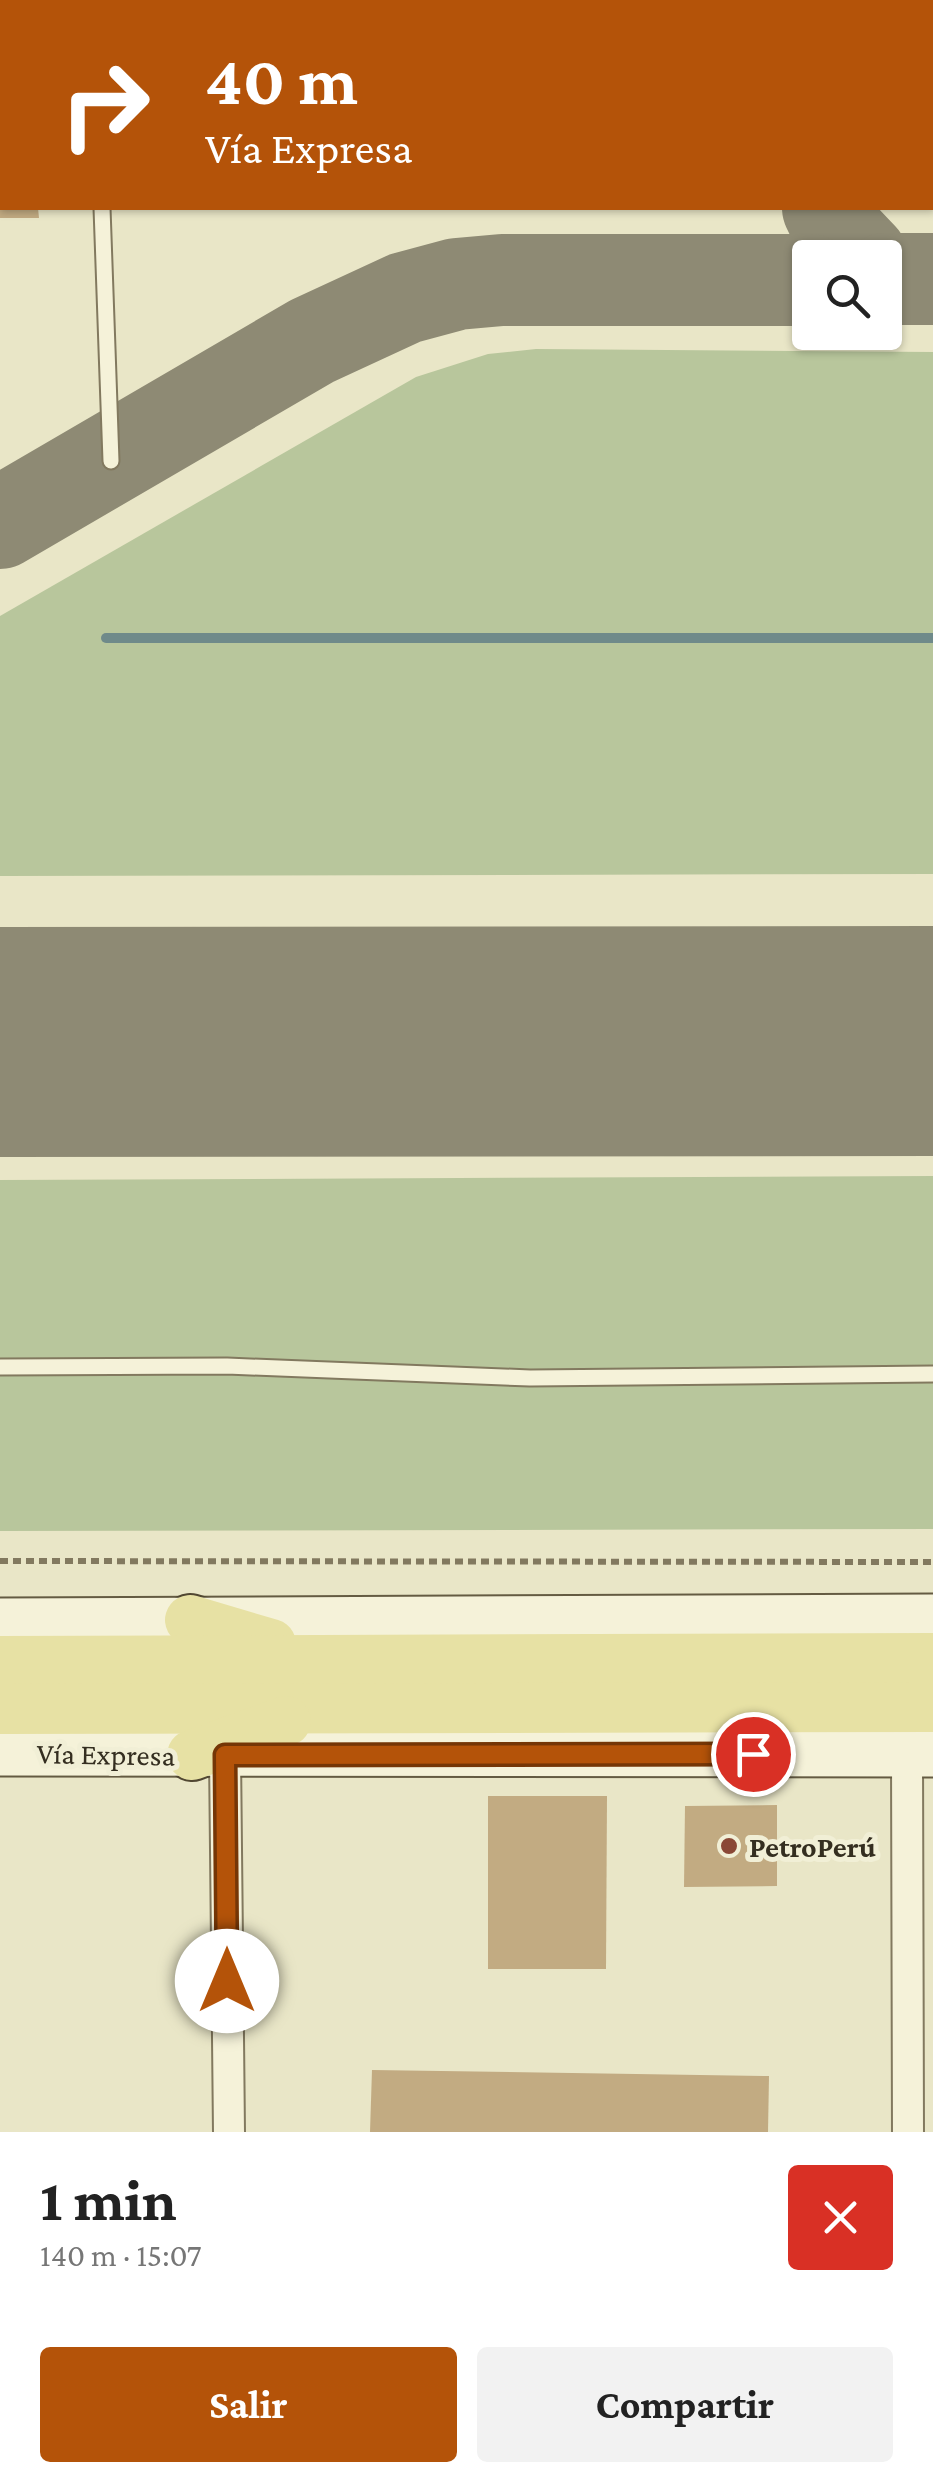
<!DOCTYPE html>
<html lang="es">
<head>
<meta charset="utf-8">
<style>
  body { margin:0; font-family:"Crimson Pro",serif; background:#f2f2f2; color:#222; height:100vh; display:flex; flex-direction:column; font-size:38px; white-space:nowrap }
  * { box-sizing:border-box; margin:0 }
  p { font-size:32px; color:#767676 }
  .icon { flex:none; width:55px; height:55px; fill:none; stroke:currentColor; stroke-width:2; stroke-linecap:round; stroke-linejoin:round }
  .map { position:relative; height:2132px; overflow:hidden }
  .side { display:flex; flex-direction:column; background:#fff; flex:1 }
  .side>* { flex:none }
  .guide { position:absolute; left:0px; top:0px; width:935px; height:210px; box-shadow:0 2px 8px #0004; background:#b45309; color:#fff; overflow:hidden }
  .fabs { position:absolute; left:792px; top:240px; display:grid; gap:20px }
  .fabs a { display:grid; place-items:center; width:110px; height:110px; border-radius:10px; background:#fff; box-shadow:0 2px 8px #0004; font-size:50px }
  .pin { position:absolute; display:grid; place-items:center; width:85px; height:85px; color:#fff; margin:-42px; border:5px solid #fff; border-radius:50%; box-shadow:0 2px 10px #0007 }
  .me { position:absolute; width:110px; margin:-55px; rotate:0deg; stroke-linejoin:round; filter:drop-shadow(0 0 8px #0008) }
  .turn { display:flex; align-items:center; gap:35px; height:210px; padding:0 40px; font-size:45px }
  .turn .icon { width:130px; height:130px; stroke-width:2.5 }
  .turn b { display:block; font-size:70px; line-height:85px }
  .round { display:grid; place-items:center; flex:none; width:105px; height:105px; border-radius:10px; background:#f2f2f2 }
  .head { display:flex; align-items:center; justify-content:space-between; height:170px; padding:0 40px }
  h1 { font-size:60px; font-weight:700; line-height:75px }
  .button { display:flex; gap:20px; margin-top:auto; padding:20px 40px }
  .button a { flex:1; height:115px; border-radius:10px; background:#b45309; color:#fff; font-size:40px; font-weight:700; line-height:115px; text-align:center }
  .button a+a { background:#f2f2f2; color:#222 }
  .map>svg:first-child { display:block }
</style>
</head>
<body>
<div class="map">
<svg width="933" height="2132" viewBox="0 0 933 2132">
  <rect width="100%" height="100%" fill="#e9e6c7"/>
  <g fill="#b8c69c">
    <path d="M536,349L933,352V874L0,876V616L416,377L488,354Z"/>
    <path d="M933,1176V1529L0,1531V1180Z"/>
  </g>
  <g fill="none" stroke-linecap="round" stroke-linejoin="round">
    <path stroke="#6f8a8a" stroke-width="10" d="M106,638H933"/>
    <g stroke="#8e8a74" stroke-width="92">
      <path d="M813,0V2"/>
      <path d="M828,208L842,237L862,258"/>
      <path d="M885,279H933"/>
      <path d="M0,523L312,341L405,298L457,284L502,280H810"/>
    </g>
    <path stroke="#8e8a74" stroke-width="230" d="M0,1042L933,1041"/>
  </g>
  <g fill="#c2ab82">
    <path d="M0,208H38L39,218H0Z"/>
    <path d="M488,1796H607L606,1969H488Z"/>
    <path d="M777,1805V1886L684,1887L685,1806Z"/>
    <path d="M372,2070L769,2076L768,2132H370Z"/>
  </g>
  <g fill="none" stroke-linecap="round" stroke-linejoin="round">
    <g stroke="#82795f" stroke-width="19">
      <g id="lane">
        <path d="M715,0V2"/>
        <path d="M0,82H2"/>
        <path d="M932,117H933"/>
        <path d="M102,208L111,461"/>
        <path d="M0,1367L227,1366L530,1378L933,1374"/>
      </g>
    </g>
    <g stroke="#82795f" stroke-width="34">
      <g id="street">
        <path d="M58,2V0"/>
        <path d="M269,2L270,0"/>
        <path d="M0,28H2"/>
        <path d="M907,1754L908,2132"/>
        <path d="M225,1755L229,2132"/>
      </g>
    </g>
    <g stroke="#645b42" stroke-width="49">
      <g id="secondary">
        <path d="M0,1621L933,1617"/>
        <path d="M0,1753L933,1754"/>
      </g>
    </g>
    <g stroke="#514732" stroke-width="54">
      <g id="primary">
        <path d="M190,1620L271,1644"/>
        <path d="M0,1661L933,1658"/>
        <path d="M0,1709L933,1707"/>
        <path d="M192,1755L286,1721"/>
      </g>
    </g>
    <path stroke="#82795f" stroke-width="6" stroke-dasharray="8 5" stroke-linecap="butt" d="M0,1561L933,1562"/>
    <use href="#lane" stroke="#f5f2d9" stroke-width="15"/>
    <use href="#street" stroke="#f5f2d9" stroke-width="30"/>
    <use href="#secondary" stroke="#f5f2d9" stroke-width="45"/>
    <use href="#primary" stroke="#e7e1a4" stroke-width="50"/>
  </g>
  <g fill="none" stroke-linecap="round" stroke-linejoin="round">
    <g stroke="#753606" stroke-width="25">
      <path id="route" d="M227,1981L225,1755L753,1754"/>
    </g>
    <use href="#route" stroke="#b45309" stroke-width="18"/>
  </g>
  <circle fill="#8a4836" stroke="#f1efd6" stroke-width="4" cx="729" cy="1846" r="10"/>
  <g text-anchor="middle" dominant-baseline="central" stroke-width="10" stroke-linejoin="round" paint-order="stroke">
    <g font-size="30" fill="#342e20" stroke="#f1efd6">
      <text transform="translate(106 1754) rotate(1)">Vía Expresa</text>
    </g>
    <g font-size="30" font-weight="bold" fill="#342e20" stroke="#f1efd6" text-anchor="start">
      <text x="749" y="1846">PetroPerú</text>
    </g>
  </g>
</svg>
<div class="fabs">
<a><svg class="icon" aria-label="search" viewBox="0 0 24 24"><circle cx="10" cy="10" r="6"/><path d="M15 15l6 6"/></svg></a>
</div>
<div class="pin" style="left:753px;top:1754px;background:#d93025"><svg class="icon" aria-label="arrive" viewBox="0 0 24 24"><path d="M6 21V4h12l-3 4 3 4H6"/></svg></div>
<svg class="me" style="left:227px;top:1981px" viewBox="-20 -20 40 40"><circle r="19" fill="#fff"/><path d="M0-13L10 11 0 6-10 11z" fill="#b45309"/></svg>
<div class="guide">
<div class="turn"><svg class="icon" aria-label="right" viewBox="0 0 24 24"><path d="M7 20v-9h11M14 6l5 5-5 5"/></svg><div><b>40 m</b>Vía Expresa</div></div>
</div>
</div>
<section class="side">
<div class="head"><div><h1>1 min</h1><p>140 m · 15:07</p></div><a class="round" style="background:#d93025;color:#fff"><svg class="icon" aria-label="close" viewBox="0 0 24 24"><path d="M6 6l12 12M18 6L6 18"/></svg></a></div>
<div class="button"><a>Salir</a><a>Compartir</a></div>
</section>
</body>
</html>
